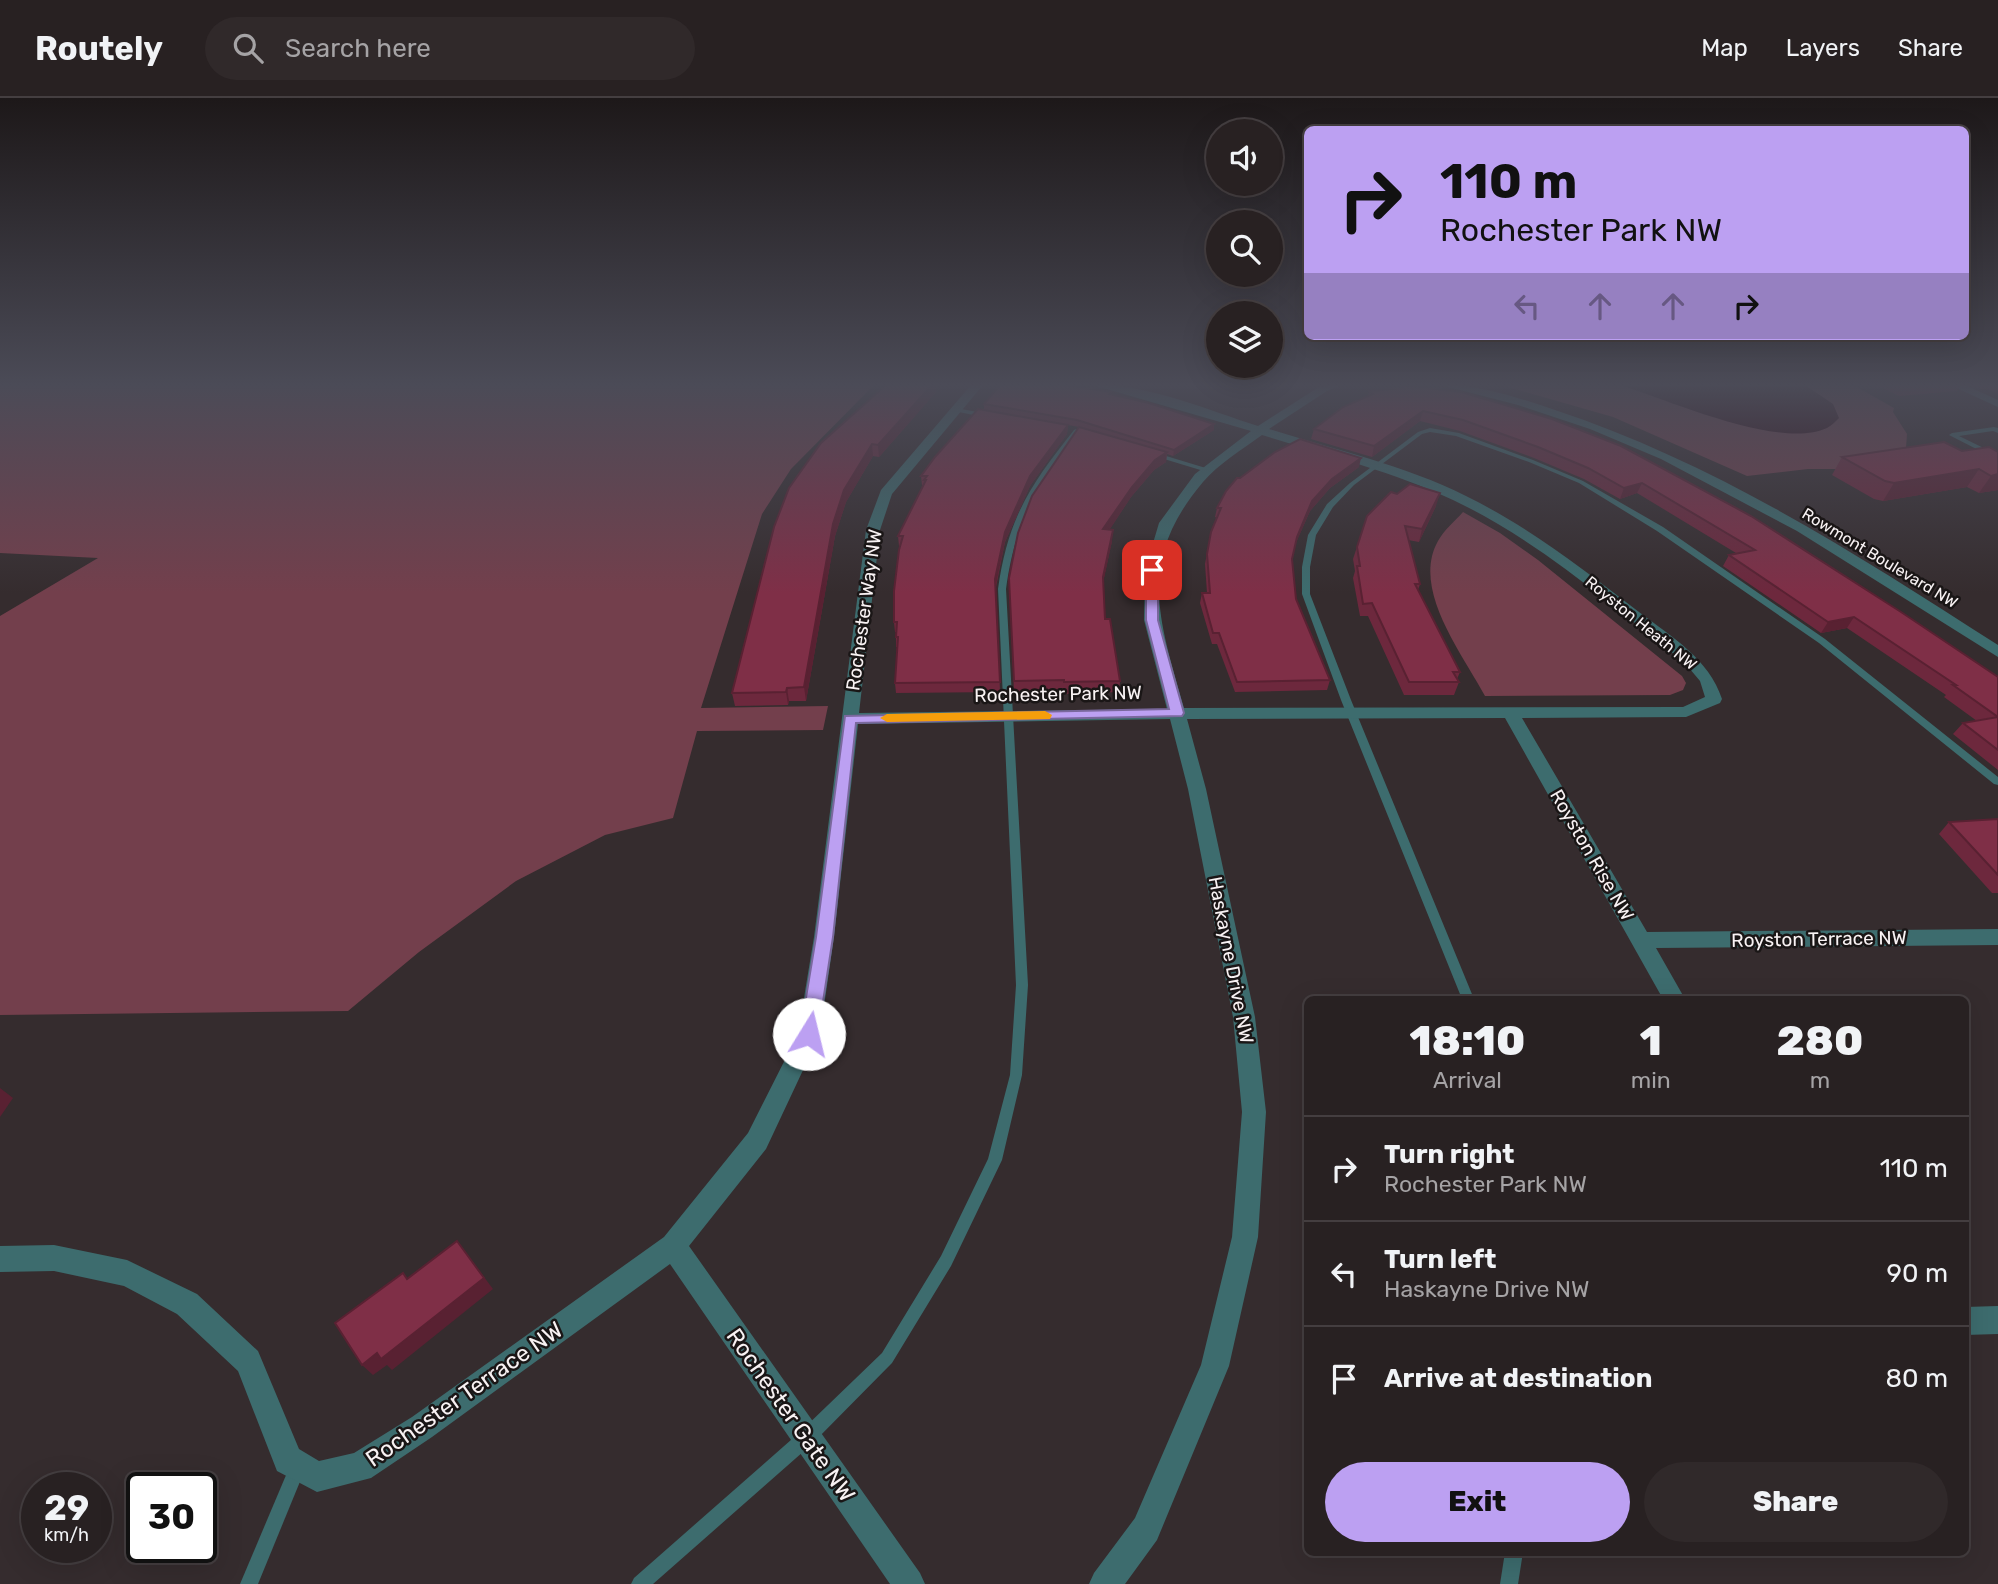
<!DOCTYPE html>
<html lang="en">
<head>
<meta charset="utf-8">
<style>
  body { margin:0; font-family:Rubik,sans-serif; background:#30292a; color:#f1f3f6; height:100vh; display:flex; flex-direction:column; font-size:26px; white-space:nowrap }
  * { box-sizing:border-box; margin:0 }
  p { font-size:23px; color:#a5a3a5 }
  .icon { flex:none; width:38px; height:38px; fill:none; stroke:currentColor; stroke-width:2; stroke-linecap:round; stroke-linejoin:round }
  .map { position:relative; flex:1; overflow:hidden }
  .side { position:absolute; left:1304px; top:898px; width:665px; height:560px; display:flex; flex-direction:column; background:#282122; border-radius:10px; box-shadow:0 7px 28px #0002,0 0 0 2px #443e40 }
  .side>* { flex:none }
  .hud { position:absolute; left:1304px; top:28px; width:665px; height:214px; border-radius:10px; box-shadow:0 7px 28px #0002,0 0 0 2px #443e40; background:#bca0f2; color:#111; overflow:hidden }
  .controls { position:absolute; left:1206px; top:21px; display:grid; gap:14px }
  .controls a { display:grid; place-items:center; width:77px; height:77px; border-radius:50%; background:#282122; box-shadow:0 7px 28px #0002,0 0 0 2px #443e40; font-size:35px }
  .speed { position:absolute; left:21px; top:1374px; display:flex; gap:14px; font-size:35px; font-weight:700; text-align:center }
  .speed>* { display:grid; place-content:center; width:91px; height:91px; border-radius:50%; background:#282122; box-shadow:0 7px 28px #0002,0 0 0 2px #443e40; line-height:1 }
  .speed small { font-size:18px; font-weight:400 }
  .speed .limit { border:4px solid #111; border-radius:10px; background:#fff; color:#111 }
  .pin { position:absolute; display:grid; place-items:center; width:60px; height:60px; color:#fff; margin:-30px; border-radius:14px; box-shadow:0 4px 10px #0006 }
  .me { position:absolute; width:77px; margin:-38px; rotate:9deg; stroke-linejoin:round; filter:drop-shadow(0 0 5px #0008) }
  .turn { display:flex; align-items:center; gap:24px; height:147px; padding:0 21px; font-size:32px }
  .turn .icon { width:91px; height:91px; stroke-width:2.5 }
  .turn b { display:block; font-size:49px; line-height:60px }
  .lanes { display:flex; align-items:center; height:66px; padding:0 21px; background:#0003; justify-content:center; gap:35px; direction:ltr }
  .lanes .off { opacity:.35 }
  .eta { display:flex; justify-content:space-evenly; align-items:center; height:119px; text-align:center }
  .eta b { font-size:42px; font-weight:800; line-height:49px }
  .primary-button { display:flex; gap:14px; margin-top:auto; padding:14px 21px }
  .primary-button a { flex:1; height:80px; border-radius:42px; background:#bca0f2; color:#111; font-size:28px; font-weight:800; line-height:80px; text-align:center }
  .primary-button a+a { background:#30292a; color:#f1f3f6 }
  ul { padding:0; list-style:none }
  li { display:flex; align-items:center; gap:21px; height:105px; padding:0 21px; border-top:2px solid #443e40 }
  li div { flex:1 }
  li b { display:block; font-size:26px }
  li em { font-style:normal }
  header { display:flex; align-items:center; gap:42px; box-sizing:border-box; height:98px; padding:0 35px; background:#282122; border-bottom:2px solid #443e40 }
  header strong { font-size:33px }
  nav { display:flex; gap:38px; margin-inline-start:auto; font-size:24px }
  .search { width:490px; height:63px; background:#30292a; display:flex; align-items:center; gap:18px; box-sizing:border-box; padding:0 24px; border-radius:38px; color:#a5a3a5; font-size:26px }
  .map>svg:first-child { display:block }
</style>
</head>
<body>
<header>
<strong>Routely</strong>
<div class="search"><svg class="icon" aria-label="search" viewBox="0 0 24 24"><circle cx="10" cy="10" r="6"/><path d="M15 15l6 6"/></svg>Search here</div>
<nav><a>Map</a><a>Layers</a><a>Share</a></nav>
</header>
<div class="map">
<svg width="1998" height="1486" viewBox="0 0 1998 1486">
  <rect width="100%" height="100%" fill="#352c2e"/>
  <g fill="#733f4c">
    <path d="M0,287H874L791,371L762,416L701,610L828,608L823,632L697,633L673,720L605,737L516,783L419,854L348,913L0,917V518L98,460L0,455Z"/>
    <path d="M1501,287H1853L1894,310L1893,314L1907,336L1906,350L1851,371H1808L1747,378L1613,319Z"/>
    <path d="M1463,414L1500,435L1538,462L1682,578L1686,585L1683,592L1670,597L1485,598C1462,555 1411,491 1438,443C1444,432 1455,423 1463,414Z"/>
  </g>
  <path fill="#2c0411" d="M1620,287H1805L1833,306L1839,320C1836,323 1831,328 1827,330C1779,352 1669,302 1620,287Z"/>
  <g fill="none" stroke-linecap="round" stroke-linejoin="round">
    <g fill="#3d6c6e" fill-rule="evenodd">
      <path d="M956,310L988,316L991,318L988,320L954,313L953,312Z"/>
      <path d="M1994,329L1998,330V335L1993,333L1959,338L1998,357V362L1949,337L1952,335Z"/>
      <path d="M1430,330L1459,335L1533,362L1583,383L1663,429L1825,541L1998,679V687L1994,686L1819,545L1657,433L1579,385L1529,364L1456,338L1430,334L1422,336L1354,387L1333,409L1316,437L1310,469V496L1351,602L1474,901H1462L1341,602L1302,496V469L1308,437L1327,406L1350,385L1418,334Z"/>
      <path d="M1076,331L1079,333C1037,390 1016,419 1006,491L1028,887L1022,977L1002,1062L951,1168L892,1265L812,1346L653,1486H631L634,1480L800,1334L882,1255L941,1158L988,1061L1010,977L1016,887L998,491C1008,420 1030,387 1074,332Z"/>
      <path d="M1153,354L1209,371L1210,372L1207,374L1151,357V355Z"/>
      <path d="M298,1361L304,1363L306,1369L258,1486H240L292,1363Z"/>
      <path d="M1505,1454H1523L1518,1486H1500Z"/>
    </g>
    <g fill="#3d6c6e" fill-rule="evenodd">
      <path d="M971,287H983L892,396L880,432L859,615L1167,611L1144,522L1145,472L1159,425L1195,376L1251,333L1093,287C1146,285 1208,312 1258,328L1319,289L1342,287L1327,293L1269,331C1335,352 1404,367 1466,398C1529,429 1584,472 1639,514C1672,539 1709,561 1722,601L1720,605L1686,619L1522,620L1647,834L1998,831V847L1656,850L1685,901H1663L1505,620L1187,621L1206,691L1255,919L1266,1014L1258,1139L1229,1268L1157,1442L1125,1486H1089L1094,1475L1135,1420L1201,1267L1232,1139L1242,1014L1233,919L1188,691L1170,621L858,626L834,839L820,936L766,1051L689,1148L920,1475L925,1486H890L670,1166L432,1339L371,1380L317,1394L277,1373L238,1273L177,1216L124,1188L54,1173L0,1174V1148L54,1147L127,1162L197,1196L258,1253L299,1351L319,1363L354,1355L412,1319L664,1139L748,1035L798,936L814,839L866,432L881,392ZM1262,337C1326,357 1392,373 1453,402C1538,442 1611,507 1684,564L1700,583L1705,599L1683,609L1184,610C1159,521 1136,463 1203,384C1218,366 1243,351 1262,337Z"/>
      <path d="M1441,287C1479,286 1519,300 1555,312C1715,365 1857,456 1998,547V559L1797,433L1661,361L1590,331L1518,307Z"/>
      <path d="M1950,287H1965L1998,302V309Z"/>
      <path d="M1998,1208V1236L1965,1237V1209Z"/>
    </g>
  </g>
  <g fill="#6d283d">
    <path d="M886,287H936V294L879,359L873,358L846,404L835,438L806,603H789L788,607L735,608L732,595Z"/>
    <path d="M1402,287L1552,321L1998,579V672L1953,636L1963,625L1977,623L1944,599L1946,597L1847,530L1821,535L1723,468L1729,457L1736,455L1637,395L1620,401L1584,381L1534,360L1460,333L1420,323L1372,359L1311,341L1314,331L1368,298L1369,293L1401,290Z"/>
    <path d="M1871,287H1961L1957,293L1899,298L1883,290H1878Z"/>
    <path d="M1971,287H1998V296L1987,291H1981Z"/>
    <path d="M1111,296L1214,326V332L1173,358L1167,356L1166,364L1154,372L1131,399L1109,432L1112,443L1103,484L1105,521L1120,583L1119,594L1064,596V593L1014,594L1009,480L1079,329L1068,327L1067,336L1030,388L1005,444L996,489L1000,594L896,595L895,585L897,549H896V534H895L894,524L900,448H899L898,438L924,387H922L921,378L984,312V306Z"/>
    <path d="M1962,353L1998,354V392L1979,395L1967,389L1883,403L1874,401L1832,377L1842,359Z"/>
    <path d="M1359,369L1330,390L1310,413L1294,449L1292,461L1296,501L1330,582L1327,592L1235,594L1217,546H1212L1200,505L1202,495H1207L1205,466L1211,434L1217,420L1215,419L1217,410L1240,380Z"/>
    <path d="M1436,408L1419,444L1408,442L1420,486L1418,492L1460,574L1457,581L1459,584L1454,597H1404L1368,518H1360L1353,480L1355,473L1353,461L1357,449Z"/>
    <path d="M1998,721V795H1992L1939,736L1949,724Z"/>
  </g>
  <g fill="#592132">
    <path d="M932,287H936V294L879,359L878,347Z"/>
    <path d="M1423,313L1420,323L1372,359L1374,348Z"/>
    <path d="M1214,326V332L1173,358L1174,352Z"/>
    <path d="M1068,327L1067,336L1030,388L1005,444L995,491V481L1005,434L1030,378Z"/>
    <path d="M872,346L873,358L846,404L835,438L806,603L804,589L833,426L844,392Z"/>
    <path d="M1167,354L1166,364L1154,372L1131,399L1103,442V431L1132,389L1155,362Z"/>
    <path d="M1361,360L1359,369L1330,390L1310,413L1294,449L1297,439L1312,403L1332,381Z"/>
    <path d="M1979,371L1967,389L1883,403L1894,385Z"/>
    <path d="M1998,376V392L1979,395L1991,378Z"/>
    <path d="M1642,385L1637,395L1620,401L1624,390Z"/>
    <path d="M1440,395L1436,408L1419,444L1422,431Z"/>
    <path d="M1113,432L1112,443L1102,490L1103,479Z"/>
    <path d="M1854,519L1847,530L1821,535L1828,524Z"/>
    <path d="M787,590L789,603L788,607L786,594Z"/>
    <path d="M0,990L13,1000L0,1019Z"/>
    <path d="M457,1143L493,1191L392,1272L387,1267L373,1277L362,1267L377,1255Z"/>
  </g>
  <g fill="#7f2f47" stroke="#592132" stroke-width="2">
    <path d="M886,287H932L878,347L872,346L844,392L833,426L804,589L787,590L786,594L732,595L774,429L789,390L821,345Z"/>
    <path d="M1000,287H1064L1111,294L1109,296L1149,305L1214,326L1174,352L1077,322L984,306Z"/>
    <path d="M1402,287L1461,294L1552,321L1621,348L1751,418L1901,514L1998,579V619L1953,587H1956L1854,519L1828,524L1729,457L1755,452L1642,385L1624,390L1588,370L1538,349L1463,322L1423,313L1374,348L1314,331L1343,309L1373,296L1369,293L1402,290Z"/>
    <path d="M978,311L1068,327L1030,378L1005,434L995,481L1000,584L895,585L898,539H896L897,524H894V493L899,452L903,438H898L926,382H924L927,378H921L935,359Z"/>
    <path d="M1079,329L1167,354L1155,362L1132,389L1103,431L1113,432L1103,479L1105,521H1110L1120,583L1064,584V582L1014,583L1009,480L1018,435L1032,398Z"/>
    <path d="M1300,341L1361,360L1332,381L1312,403L1297,439L1292,461L1296,501L1330,582L1237,584L1219,535H1213L1202,495H1210L1207,456L1211,434L1221,410H1217L1226,393L1237,380H1240L1275,354Z"/>
    <path d="M1944,344L1962,353L1989,349L1998,354V376L1991,378L1979,371L1894,385L1885,383L1842,359Z"/>
    <path d="M1410,386L1440,395L1422,431L1405,428L1420,486H1415L1460,574H1453L1459,584H1409L1372,505L1363,506L1357,468H1360L1357,449L1367,418L1391,394L1397,396Z"/>
    <path d="M1998,619V652L1963,625Z"/>
    <path d="M1998,721V777L1949,724Z"/>
    <path d="M457,1143L484,1180L381,1261L377,1255L362,1267L335,1225L403,1175L407,1181Z"/>
  </g>
  <linearGradient id="sky" x2="0" y2="1"><stop stop-color="#1d1819"/><stop offset="0.58" stop-color="#4b4b57"/><stop offset="1" stop-color="#4b4b57" stop-opacity="0"/></linearGradient>
  <rect width="1998" height="495" fill="url(#sky)"/>
  <path fill="#bca0f2" stroke="#7a689d" stroke-width="2" d="M1152,468L1158,472V522L1184,615L1182,618L856,625L833,839L818,936L816,941L809,943L802,941L800,936L816,839L845,618L1169,611L1146,522V472Z"/>
  <path fill="#f59e0b" d="M1045,613L1052,617L1050,621L887,624L880,620L887,616Z"/>
  <g text-anchor="middle" dominant-baseline="central" stroke-width="5" stroke-linejoin="round" paint-order="stroke">
    <g font-size="16" fill="#f8f2f3" stroke="#1a1616">
      <text transform="translate(1880 460) rotate(31)">Rowmont Boulevard NW</text>
      <text transform="translate(1641 525) rotate(39)">Royston Heath NW</text>
    </g>
    <g font-size="19" fill="#f8f2f3" stroke="#1a1616">
      <text transform="translate(864 512) rotate(-82)">Rochester Way NW</text>
      <text transform="translate(1058 596) rotate(-1)">Rochester Park NW</text>
      <text transform="translate(1592 757) rotate(60)">Royston Rise NW</text>
      <text transform="translate(1819 841) rotate(-1)">Royston Terrace NW</text>
      <text transform="translate(1231 862) rotate(79)">Haskayne Drive NW</text>
    </g>
    <g font-size="23" fill="#f8f2f3" stroke="#1a1616">
      <text transform="translate(464 1296) rotate(-35)">Rochester Terrace NW</text>
      <text transform="translate(791 1317) rotate(55)">Rochester Gate NW</text>
    </g>
  </g>
</svg>
<div class="controls">
<a><svg class="icon" aria-label="sound" viewBox="0 0 24 24"><path d="M4 9h4l5-4v14l-5-4H4zM17 9q2 3 0 6"/></svg></a>
<a><svg class="icon" aria-label="search" viewBox="0 0 24 24"><circle cx="10" cy="10" r="6"/><path d="M15 15l6 6"/></svg></a>
<a><svg class="icon" aria-label="layers" viewBox="0 0 24 24"><path d="M12 4l9 5-9 5-9-5zM3 14l9 5 9-5"/></svg></a>
</div>
<div class="speed"><div>29<small>km/h</small></div><div class="limit">30</div></div>
<div class="pin" style="left:1152px;top:472px;background:#d93025"><svg class="icon" aria-label="arrive" viewBox="0 0 24 24"><path d="M6 21V4h12l-3 4 3 4H6"/></svg></div>
<svg class="me" style="left:809px;top:936px" viewBox="-20 -20 40 40"><circle r="19" fill="#fff"/><path d="M0-13L10 11 0 6-10 11z" fill="#bca0f2"/></svg>
<div class="hud">
<div class="turn"><svg class="icon" aria-label="right" viewBox="0 0 24 24"><path d="M7 20v-9h11M14 6l5 5-5 5"/></svg><div><b>110 m</b>Rochester Park NW</div></div>
<div class="lanes"><svg class="icon off" aria-label="left" viewBox="0 0 24 24"><path d="M17 20v-9H6M10 6l-5 5 5 5"/></svg><svg class="icon off" aria-label="ahead" viewBox="0 0 24 24"><path d="M12 20V5M6 11l6-6 6 6"/></svg><svg class="icon off" aria-label="ahead" viewBox="0 0 24 24"><path d="M12 20V5M6 11l6-6 6 6"/></svg><svg class="icon" aria-label="right" viewBox="0 0 24 24"><path d="M7 20v-9h11M14 6l5 5-5 5"/></svg></div>
</div>
<section class="side">
<div class="eta">
<div><b>18:10</b><p>Arrival</p></div>
<div><b>1</b><p>min</p></div>
<div><b>280</b><p>m</p></div>
</div>
<ul>
<li><svg class="icon" aria-label="right" viewBox="0 0 24 24"><path d="M7 20v-9h11M14 6l5 5-5 5"/></svg><div><b>Turn right</b><p>Rochester Park NW</p></div><em>110 m</em></li>
<li><svg class="icon" aria-label="left" viewBox="0 0 24 24"><path d="M17 20v-9H6M10 6l-5 5 5 5"/></svg><div><b>Turn left</b><p>Haskayne Drive NW</p></div><em>90 m</em></li>
<li><svg class="icon" aria-label="arrive" viewBox="0 0 24 24"><path d="M6 21V4h12l-3 4 3 4H6"/></svg><div><b>Arrive at destination</b></div><em>80 m</em></li>
</ul>
<div class="primary-button"><a>Exit</a><a>Share</a></div>
</section>
</div>
</body>
</html>
